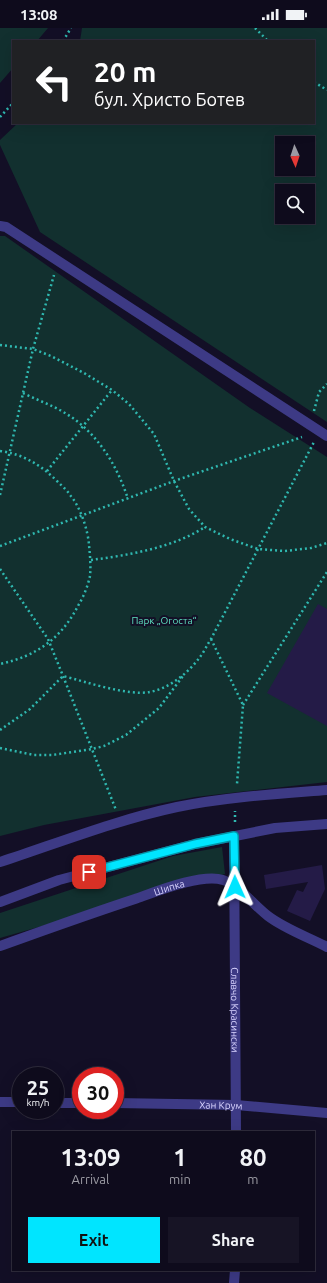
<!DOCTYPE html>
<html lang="en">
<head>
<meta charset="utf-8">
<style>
  body { margin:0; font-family:Ubuntu,sans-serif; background:#171425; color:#f1f3f6; height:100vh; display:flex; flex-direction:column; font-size:15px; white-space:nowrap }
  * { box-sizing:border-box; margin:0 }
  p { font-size:13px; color:#9b9ba3 }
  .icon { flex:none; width:22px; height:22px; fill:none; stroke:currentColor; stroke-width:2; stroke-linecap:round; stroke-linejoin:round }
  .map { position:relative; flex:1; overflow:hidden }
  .drawer { position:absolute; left:12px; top:1103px; width:303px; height:140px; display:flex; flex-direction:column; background:#0e0b1c; border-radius:0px; box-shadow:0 4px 16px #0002,0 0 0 1px #2e2b3b }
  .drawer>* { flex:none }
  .hud { position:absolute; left:12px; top:12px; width:303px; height:84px; border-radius:0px; box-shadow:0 4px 16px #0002,0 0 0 1px #2e2b3b; background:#202124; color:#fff; overflow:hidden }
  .needle { width:26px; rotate:177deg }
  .tools { position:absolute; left:275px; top:108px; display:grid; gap:8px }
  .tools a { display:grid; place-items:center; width:40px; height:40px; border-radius:0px; background:#0e0b1c; box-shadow:0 4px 16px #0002,0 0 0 1px #2e2b3b; font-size:20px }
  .speed { position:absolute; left:12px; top:1039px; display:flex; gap:8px; font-size:20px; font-weight:700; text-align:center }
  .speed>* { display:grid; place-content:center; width:52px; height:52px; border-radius:50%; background:#0e0b1c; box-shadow:0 4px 16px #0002,0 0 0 1px #2e2b3b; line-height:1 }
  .speed small { font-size:10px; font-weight:400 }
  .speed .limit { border:6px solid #d22; background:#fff; color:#111 }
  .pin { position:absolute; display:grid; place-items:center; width:34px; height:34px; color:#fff; margin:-17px; border-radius:8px; box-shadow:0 2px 6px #0006 }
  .me { position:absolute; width:44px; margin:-22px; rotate:359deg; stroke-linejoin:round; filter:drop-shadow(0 0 3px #0008) }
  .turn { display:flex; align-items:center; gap:14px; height:84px; padding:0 16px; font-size:18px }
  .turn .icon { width:52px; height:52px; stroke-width:2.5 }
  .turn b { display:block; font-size:28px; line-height:34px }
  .eta { display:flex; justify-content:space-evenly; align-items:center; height:68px; text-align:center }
  .eta b { font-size:24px; font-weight:600; line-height:28px }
  .button { display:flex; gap:8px; margin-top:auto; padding:8px 16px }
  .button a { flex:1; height:46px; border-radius:0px; background:#00e5ff; color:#111; font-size:16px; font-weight:600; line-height:46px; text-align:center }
  .button a+a { background:#171425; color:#f1f3f6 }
  .status { display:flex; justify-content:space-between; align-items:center; height:28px; padding:0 20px; background:#0e0b1c; direction:ltr }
  .status svg { height:11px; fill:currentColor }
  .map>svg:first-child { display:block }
</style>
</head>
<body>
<div class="status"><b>13:08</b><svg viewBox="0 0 49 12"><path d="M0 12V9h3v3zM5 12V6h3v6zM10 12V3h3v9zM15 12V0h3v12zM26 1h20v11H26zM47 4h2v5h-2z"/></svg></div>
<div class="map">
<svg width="327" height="1255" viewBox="0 0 327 1255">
  <rect width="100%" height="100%" fill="#130f26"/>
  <g fill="#12302f" fill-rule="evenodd">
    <path d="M0,0H48L37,13H13V40L0,55Z"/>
    <path d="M82,0H327V394L40,204L0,117V112L18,95H314V13H80ZM282,115H308V141H282ZM282,163H308V189H282Z"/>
    <path d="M0,208H5L250,380L327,429V754L195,769L44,797L0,808Z"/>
    <path d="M222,819L225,846L0,910V885L173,828Z"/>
  </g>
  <g fill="#241b47">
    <path d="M318,576L327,581V698L267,665Z"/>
    <path d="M322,837L325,861L310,893L287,883L297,862L303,864L308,854L266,861L264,847Z"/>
  </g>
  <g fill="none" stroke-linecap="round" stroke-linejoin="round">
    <g stroke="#2fb8b0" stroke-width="2.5" stroke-dasharray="2 3" stroke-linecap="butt">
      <path d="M255,0L268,13"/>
      <path d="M63,13L71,0"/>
      <path d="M314,54L327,62"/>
      <path d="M0,89L13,75"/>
      <path d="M0,317L33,321L51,328L84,345L112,362L129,376L154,406L174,453L189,481L205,499L230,511L258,521L285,523L311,520L327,515"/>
      <path d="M23,365C37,372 52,377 65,385C97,404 117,437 128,471"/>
      <path d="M314,383L319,364L327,356"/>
      <path d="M0,423C23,426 41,437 58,454C62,458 67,462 70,467C80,478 88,502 89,517C90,527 91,538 90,548C88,557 84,568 79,576C62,610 37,628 0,636"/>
      <path d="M47,443L112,362"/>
      <path d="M0,467L33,321L54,247"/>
      <path d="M0,518L174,453L302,409"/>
      <path d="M91,532C129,527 172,520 205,499"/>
      <path d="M0,541L48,611L63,648L116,782"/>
      <path d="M211,611L243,677L237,756"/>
      <path d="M243,677L327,544"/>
      <path d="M0,702L30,681L63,648C87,654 127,668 150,664C170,660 188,645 200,629C204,624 207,617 211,611L314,414"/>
      <path d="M0,720L34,727H52L92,721L104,718L126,707L159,680L183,648"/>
      <path d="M235,794V783"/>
    </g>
    <g stroke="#3d3a85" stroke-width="10">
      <path d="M0,198L6,199L327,408"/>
      <path id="s1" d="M234,809L236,1104"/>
      <path d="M0,834C58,815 116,792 177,779C226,769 277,766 327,762"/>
      <path d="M0,874L59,852L195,816L275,800L327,796"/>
      <path id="s2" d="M0,918C45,902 89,886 135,871C155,864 202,845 223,852C237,856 256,879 268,888C285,901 308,909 327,919"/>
      <path d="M0,1074H21"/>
      <path d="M55,1075H81"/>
      <path id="s3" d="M115,1075L236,1077L327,1085"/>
      <path d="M234,1255L235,1242"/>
    </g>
  </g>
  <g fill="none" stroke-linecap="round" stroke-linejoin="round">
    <g stroke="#0095a6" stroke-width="10">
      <path id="route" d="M89,844L195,816L234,808L235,859"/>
    </g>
    <use href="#route" stroke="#00e5ff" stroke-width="7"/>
  </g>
  <g text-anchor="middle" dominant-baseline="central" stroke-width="4" stroke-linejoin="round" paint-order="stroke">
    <g font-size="10" fill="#5fe0c0" stroke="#130f26">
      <text x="164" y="592">Парк „Огоста“</text>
    </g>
    <g font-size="10" fill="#d9d4ff" stroke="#130f26">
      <text stroke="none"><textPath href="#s2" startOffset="179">Шипка</textPath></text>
      <text stroke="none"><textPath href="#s1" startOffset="173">Славчо Красински</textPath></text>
      <text stroke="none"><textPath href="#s3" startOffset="106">Хан Крум</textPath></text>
    </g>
  </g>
</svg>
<div class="tools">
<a><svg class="needle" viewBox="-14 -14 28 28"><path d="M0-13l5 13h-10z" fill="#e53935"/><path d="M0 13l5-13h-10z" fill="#9b9ba3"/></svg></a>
<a><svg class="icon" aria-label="search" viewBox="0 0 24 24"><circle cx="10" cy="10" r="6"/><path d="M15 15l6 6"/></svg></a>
</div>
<div class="speed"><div>25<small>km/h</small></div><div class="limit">30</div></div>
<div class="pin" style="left:89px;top:844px;background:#d93025"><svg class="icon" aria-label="arrive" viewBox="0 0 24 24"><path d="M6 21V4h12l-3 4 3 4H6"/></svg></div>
<svg class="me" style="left:235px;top:859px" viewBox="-20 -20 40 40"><path d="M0-17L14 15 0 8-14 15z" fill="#00e5ff" stroke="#fff" stroke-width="4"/></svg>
<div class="hud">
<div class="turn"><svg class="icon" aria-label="left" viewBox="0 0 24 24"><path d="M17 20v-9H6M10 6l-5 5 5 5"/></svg><div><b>20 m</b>бул. Христо Ботев</div></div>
</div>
<section class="drawer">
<div class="eta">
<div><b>13:09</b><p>Arrival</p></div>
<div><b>1</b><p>min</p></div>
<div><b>80</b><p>m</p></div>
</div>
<div class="button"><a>Exit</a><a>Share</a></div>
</section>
</div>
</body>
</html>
